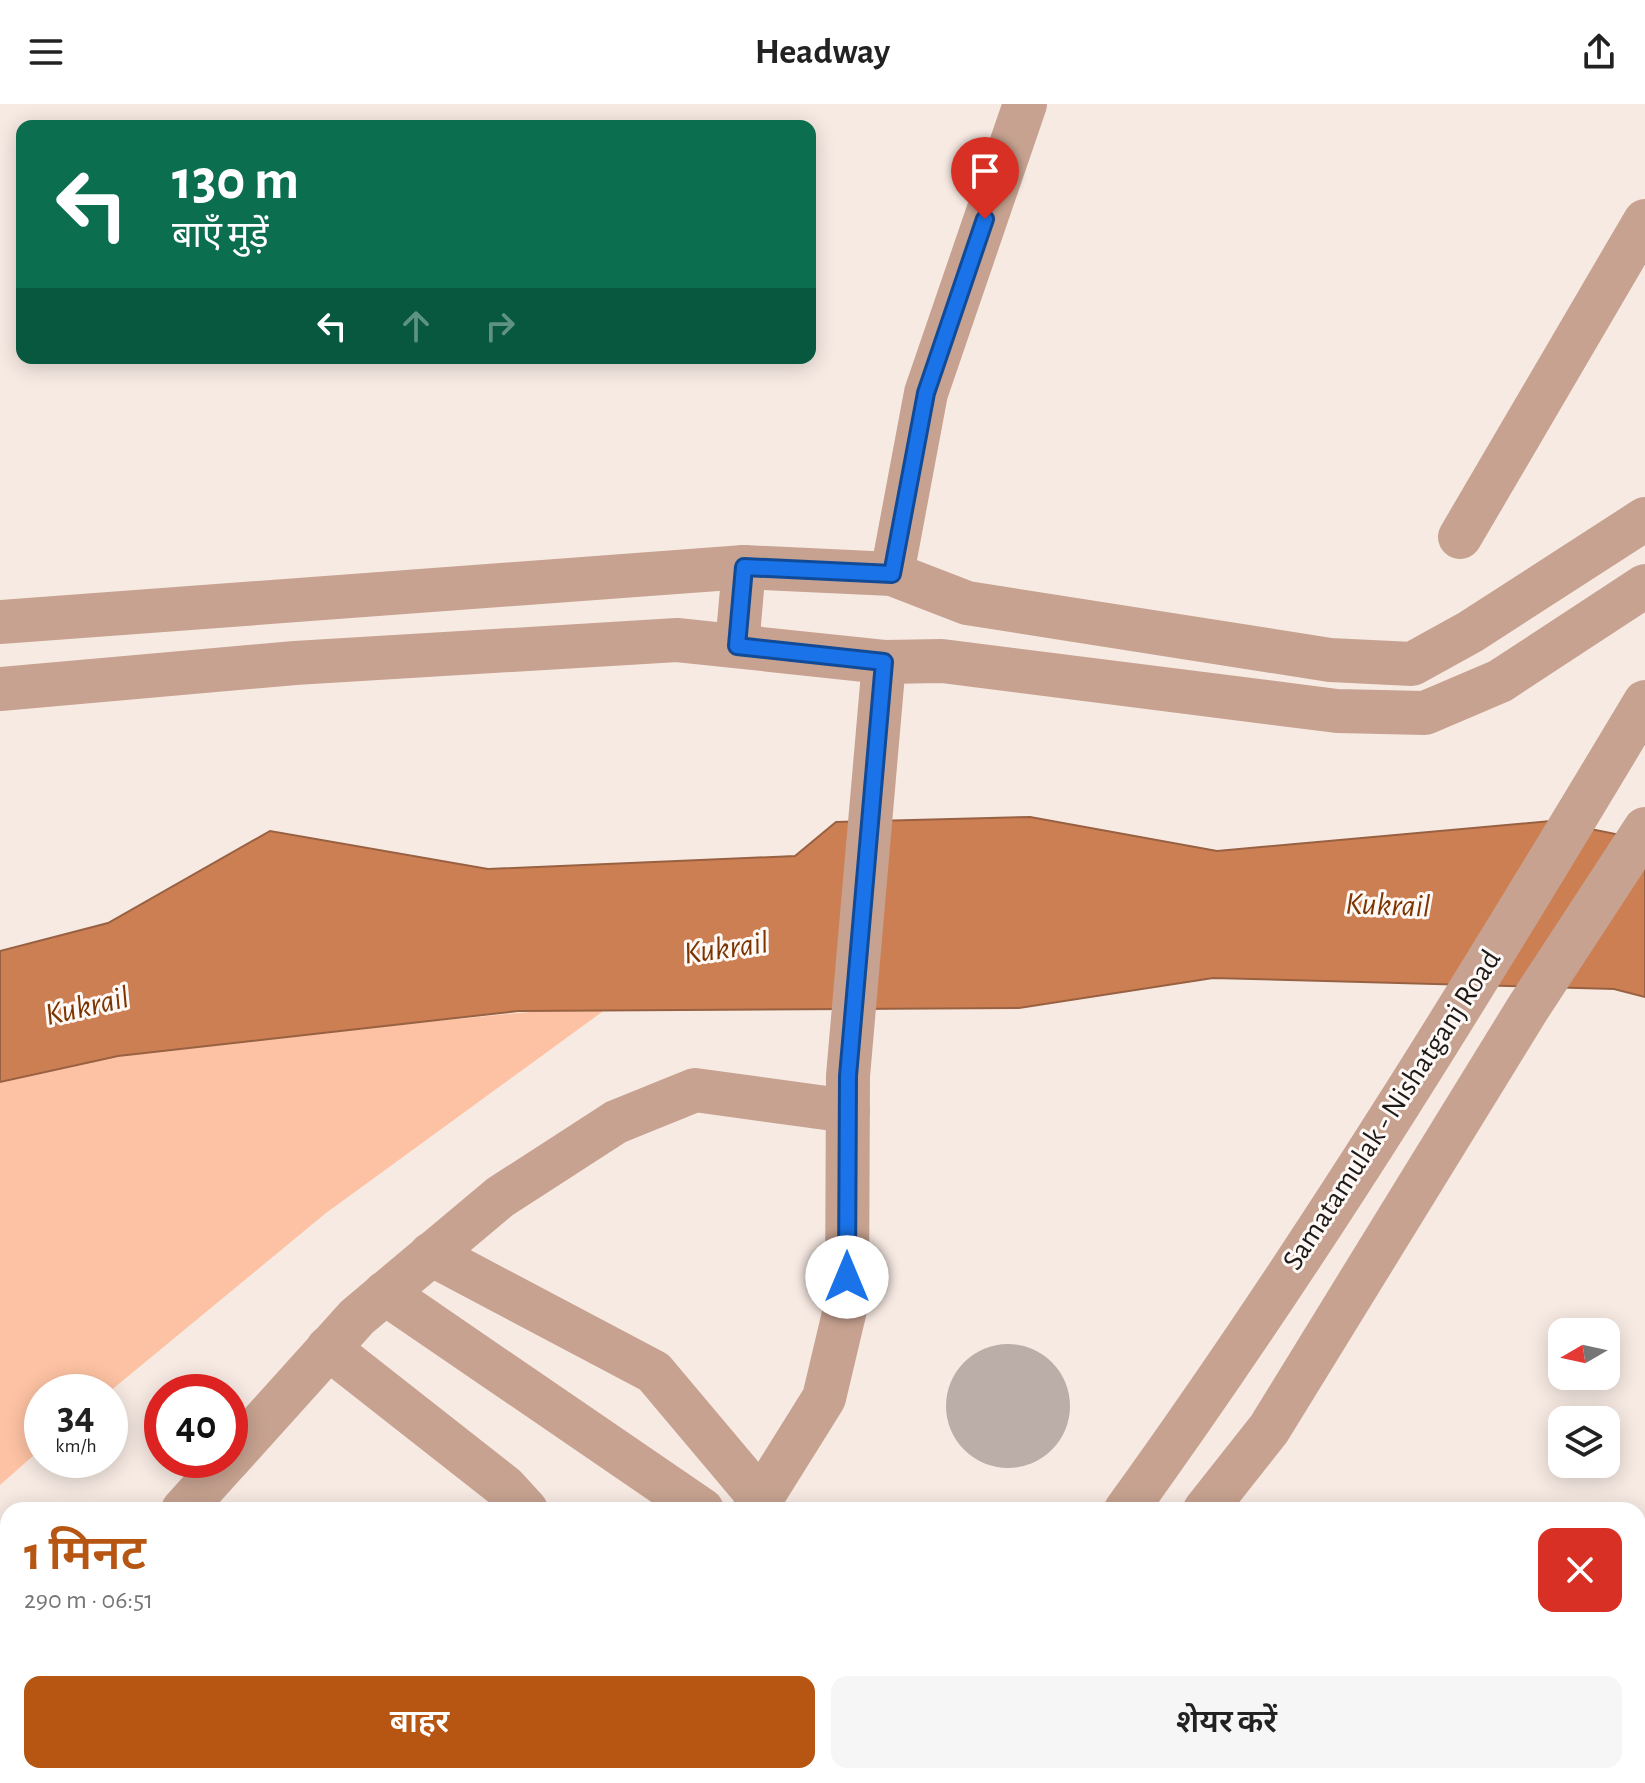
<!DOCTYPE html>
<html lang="hi">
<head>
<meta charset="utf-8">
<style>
  body { margin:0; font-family:"Alegreya Sans","Noto Sans Devanagari",sans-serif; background:#f6f6f6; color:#222; height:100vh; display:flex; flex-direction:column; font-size:30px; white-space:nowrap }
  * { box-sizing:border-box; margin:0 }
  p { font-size:26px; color:#767676 }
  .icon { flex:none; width:44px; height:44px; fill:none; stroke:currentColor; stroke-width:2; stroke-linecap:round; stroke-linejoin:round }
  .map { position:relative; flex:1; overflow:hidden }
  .sheet { position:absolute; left:0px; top:1398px; width:1646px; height:282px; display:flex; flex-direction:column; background:#fff; border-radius:24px 24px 0 0; box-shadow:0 4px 20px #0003 }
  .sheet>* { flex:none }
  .hud { position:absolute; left:16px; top:16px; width:800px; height:244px; border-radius:16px; box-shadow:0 4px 20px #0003; background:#0b6e4f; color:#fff; overflow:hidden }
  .needle { width:52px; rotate:261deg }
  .tools { position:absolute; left:1548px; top:1214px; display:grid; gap:16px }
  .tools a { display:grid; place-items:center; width:72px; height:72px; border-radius:16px; background:#fff; box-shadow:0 4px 20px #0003; font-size:40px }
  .speed { position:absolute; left:24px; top:1270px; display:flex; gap:16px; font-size:40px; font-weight:700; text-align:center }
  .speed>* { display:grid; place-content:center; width:104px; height:104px; border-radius:50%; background:#fff; box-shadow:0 4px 20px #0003; line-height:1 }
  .speed small { font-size:20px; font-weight:400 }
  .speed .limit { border:12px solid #d22; background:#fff; color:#111 }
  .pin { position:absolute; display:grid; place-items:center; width:68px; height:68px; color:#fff; margin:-82px -34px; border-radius:50% 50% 50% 0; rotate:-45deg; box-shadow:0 0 8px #0007 }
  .pin .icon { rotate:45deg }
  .me { position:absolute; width:88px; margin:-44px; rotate:0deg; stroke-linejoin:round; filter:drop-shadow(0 0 6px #0008) }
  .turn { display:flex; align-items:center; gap:28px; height:168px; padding:0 24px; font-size:36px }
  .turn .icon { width:104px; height:104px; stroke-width:2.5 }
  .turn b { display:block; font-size:56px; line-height:68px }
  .lanes { display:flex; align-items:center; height:76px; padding:0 24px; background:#0003; justify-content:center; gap:40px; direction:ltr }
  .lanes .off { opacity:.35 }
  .round { display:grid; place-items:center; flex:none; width:84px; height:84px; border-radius:16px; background:#f6f6f6 }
  .summary { display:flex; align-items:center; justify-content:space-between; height:136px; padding:0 24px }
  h1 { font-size:48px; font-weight:600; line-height:60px; color:#b65612 }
  .cta { display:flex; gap:16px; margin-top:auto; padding:16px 24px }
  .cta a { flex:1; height:92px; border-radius:16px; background:#b65612; color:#fff; font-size:32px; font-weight:600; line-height:92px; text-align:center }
  .cta a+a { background:#f6f6f6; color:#222 }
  header { display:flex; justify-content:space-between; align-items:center; height:104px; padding:0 24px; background:#fff; font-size:36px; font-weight:600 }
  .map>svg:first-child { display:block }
</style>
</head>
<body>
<header><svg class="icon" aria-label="menu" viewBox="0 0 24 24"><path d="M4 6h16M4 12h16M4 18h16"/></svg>Headway<svg class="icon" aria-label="share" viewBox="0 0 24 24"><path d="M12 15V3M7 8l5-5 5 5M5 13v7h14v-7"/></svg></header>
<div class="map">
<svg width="1645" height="1679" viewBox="0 0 1645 1679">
  <rect width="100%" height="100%" fill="#f7eae3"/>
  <path fill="#fdc2a3" d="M613,900L326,1109L109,1288H42V1344L0,1381V978L118,952L237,936Z"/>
  <g fill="#cd7f54" stroke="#986142" stroke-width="2">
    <path d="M1030,713L1217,747L1551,717L1645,736V893L1614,885L1213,874L1019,904L518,907L118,952L0,978V847L108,819L270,727L488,765L795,752L836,718Z"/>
    <path d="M1645,1503V1679H1527L1532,1672H1638V1513Z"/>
  </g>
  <circle fill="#bbaea8" cx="1008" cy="1302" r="62"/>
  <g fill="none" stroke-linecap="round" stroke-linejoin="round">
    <g stroke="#99908b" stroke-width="5" stroke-dasharray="6 4" stroke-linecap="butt">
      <path d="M1638,1456L1645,1447"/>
      <path d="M1456,1679L1462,1672"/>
    </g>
    <g stroke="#c7a290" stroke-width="44">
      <path d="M1460,433L1645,117"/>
      <path d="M892,470L926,289L1025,0"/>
      <path d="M0,518L744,463L892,470L967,499L1330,556L1412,560L1470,528L1645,415"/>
      <path d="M737,542L744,463"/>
      <path d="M0,585L295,559L677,536L884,558L942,557L1337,607L1425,609L1500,577L1645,482"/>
      <path d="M431,1150L654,1268L761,1395"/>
      <path d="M385,1189L702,1406"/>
      <path d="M328,1244L505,1383L526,1406"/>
      <path d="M230,1354L357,1213L500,1093L616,1018L695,986L848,1007"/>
      <path d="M183,1406L228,1356"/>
      <path d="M754,1406L824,1294L847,1197L848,972L884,558"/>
      <path d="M1126,1406C1313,1147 1481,872 1645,598"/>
      <path d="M1205,1406L1269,1325L1528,904L1645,725"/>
      <path d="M0,1667L8,1654"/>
      <path d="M145,1672L156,1679"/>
      <path d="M529,1672L541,1679"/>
      <path d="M572,1679L577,1672"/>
      <path d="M920,1679L925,1672"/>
      <path d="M988,1679L994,1672"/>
    </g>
  </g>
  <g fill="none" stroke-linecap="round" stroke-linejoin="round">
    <g stroke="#114b97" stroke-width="20">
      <path id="route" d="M847,1173L848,972L884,558L737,542L744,463L892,470L926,289L985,115"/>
    </g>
    <use href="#route" stroke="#1a73e8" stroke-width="14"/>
  </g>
  <g text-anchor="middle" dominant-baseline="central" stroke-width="6" stroke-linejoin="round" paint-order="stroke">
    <g font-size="30" fill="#1e1a17" stroke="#fef9f6">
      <text transform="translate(1392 1006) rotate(-57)">Samatamulak - Nishatganj Road</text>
    </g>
    <g font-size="32" font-style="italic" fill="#7c3500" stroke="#fef9f6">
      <text transform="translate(1388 801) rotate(2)">Kukrail</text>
      <text transform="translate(726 844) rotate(-8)">Kukrail</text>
      <text transform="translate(87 902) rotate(-13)">Kukrail</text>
    </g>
  </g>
</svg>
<div class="tools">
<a><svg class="needle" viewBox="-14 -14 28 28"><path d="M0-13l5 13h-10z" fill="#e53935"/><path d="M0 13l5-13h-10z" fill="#767676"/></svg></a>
<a><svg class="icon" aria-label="layers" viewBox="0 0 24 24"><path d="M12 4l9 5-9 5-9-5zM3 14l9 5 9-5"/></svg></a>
</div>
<div class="speed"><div>34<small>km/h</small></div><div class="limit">40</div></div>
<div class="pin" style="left:985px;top:115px;background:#d93025"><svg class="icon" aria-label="arrive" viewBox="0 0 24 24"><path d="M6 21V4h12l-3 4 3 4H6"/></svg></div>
<svg class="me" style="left:847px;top:1173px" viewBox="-20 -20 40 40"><circle r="19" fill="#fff"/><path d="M0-13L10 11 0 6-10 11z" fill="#1a73e8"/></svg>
<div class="hud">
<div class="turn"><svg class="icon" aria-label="left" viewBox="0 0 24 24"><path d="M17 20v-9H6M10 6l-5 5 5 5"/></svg><div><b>130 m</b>बाएँ मुड़ें</div></div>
<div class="lanes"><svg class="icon" aria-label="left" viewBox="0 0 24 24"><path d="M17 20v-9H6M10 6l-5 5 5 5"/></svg><svg class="icon off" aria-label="ahead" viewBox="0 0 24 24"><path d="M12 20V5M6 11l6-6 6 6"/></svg><svg class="icon off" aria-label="right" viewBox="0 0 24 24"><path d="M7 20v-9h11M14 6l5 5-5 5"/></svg></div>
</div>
<section class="sheet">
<div class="summary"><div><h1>1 मिनट</h1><p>290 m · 06:51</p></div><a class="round" style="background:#d93025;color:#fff"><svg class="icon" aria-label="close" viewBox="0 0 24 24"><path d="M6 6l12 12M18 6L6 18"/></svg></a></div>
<div class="cta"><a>बाहर</a><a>शेयर करें</a></div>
</section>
</div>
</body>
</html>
